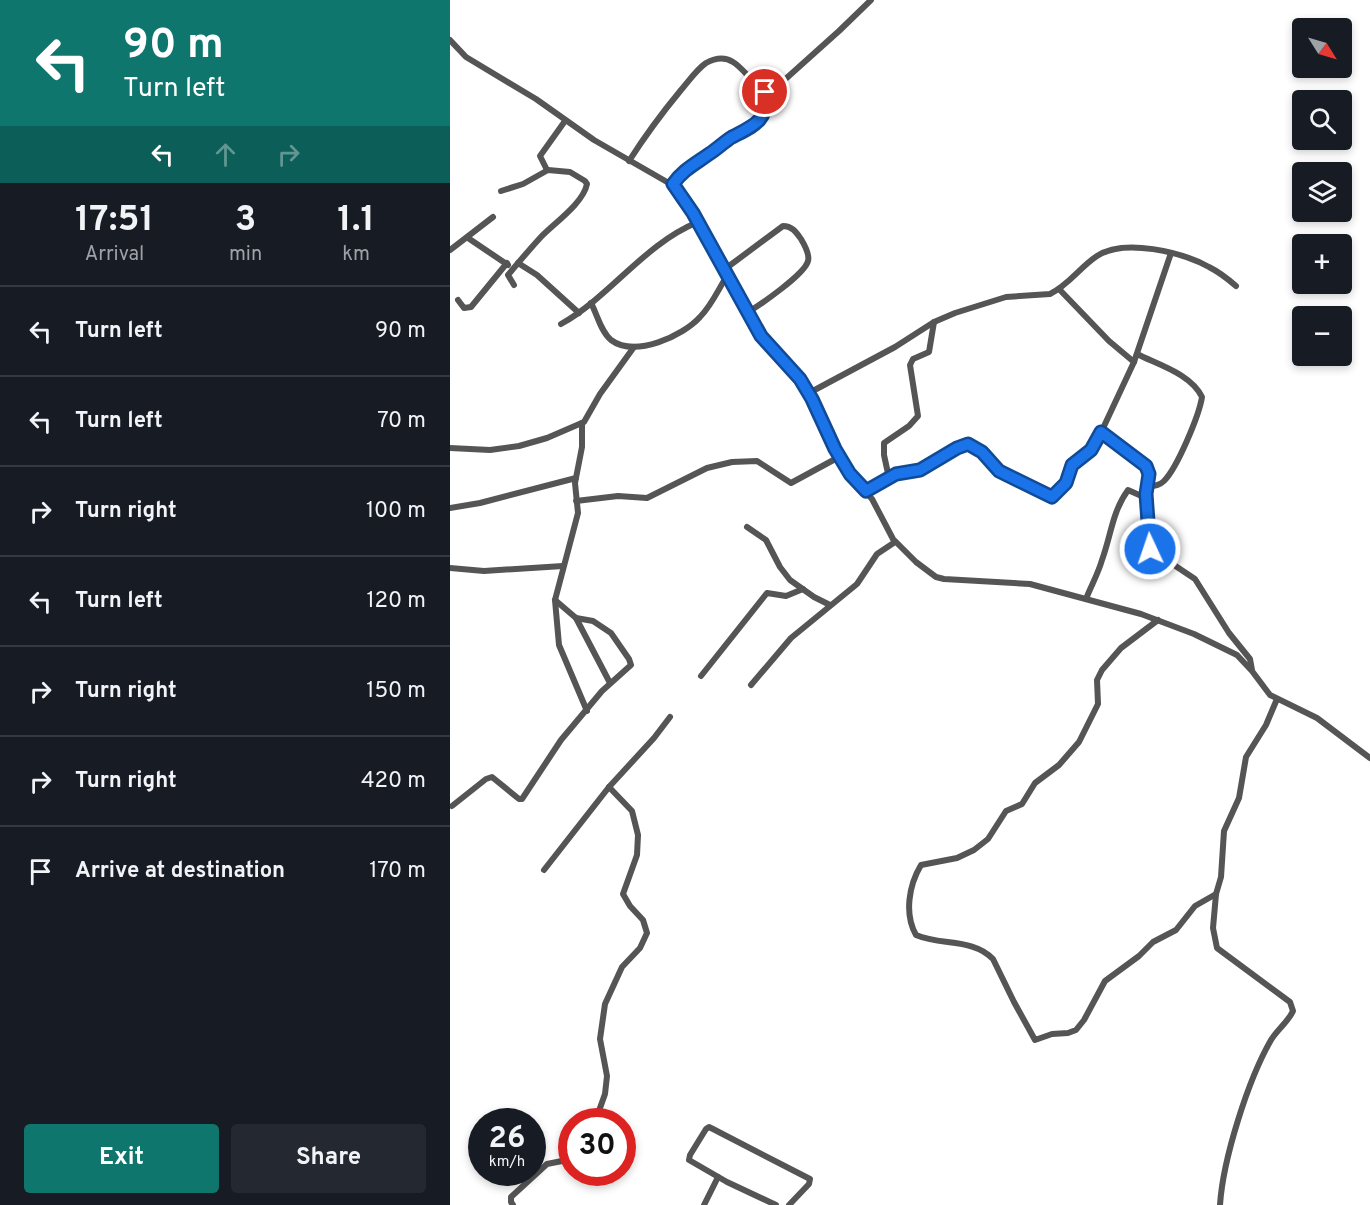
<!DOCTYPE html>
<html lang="en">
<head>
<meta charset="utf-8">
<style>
  body { margin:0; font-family:Overpass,sans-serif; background:#242831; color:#f1f3f6; height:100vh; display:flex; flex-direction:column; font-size:22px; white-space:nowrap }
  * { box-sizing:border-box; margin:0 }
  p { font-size:20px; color:#9ea1a6 }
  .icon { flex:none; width:33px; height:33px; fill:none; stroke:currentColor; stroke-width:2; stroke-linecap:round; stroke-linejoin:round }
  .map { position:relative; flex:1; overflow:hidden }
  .drawer { display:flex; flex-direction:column; background:#171b24; width:450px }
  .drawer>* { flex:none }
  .top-card { background:#0f766e; color:#fff; overflow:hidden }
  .needle { width:39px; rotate:127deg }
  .tools { position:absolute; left:842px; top:18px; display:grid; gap:12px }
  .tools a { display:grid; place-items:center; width:60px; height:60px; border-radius:6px; background:#171b24; box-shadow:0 3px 9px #0003; font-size:30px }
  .speed { position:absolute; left:18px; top:1108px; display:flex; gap:12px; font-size:30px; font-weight:700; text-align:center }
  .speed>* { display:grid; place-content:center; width:78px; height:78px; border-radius:50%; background:#171b24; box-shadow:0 3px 9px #0003; line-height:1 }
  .speed small { font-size:15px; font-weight:400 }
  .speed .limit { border:9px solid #d22; background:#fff; color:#111 }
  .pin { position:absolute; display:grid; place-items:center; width:51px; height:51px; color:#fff; margin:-26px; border:3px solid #fff; border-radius:50%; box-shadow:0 2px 6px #0007 }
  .me { position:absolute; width:66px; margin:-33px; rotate:357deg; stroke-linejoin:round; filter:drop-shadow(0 0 4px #0008) }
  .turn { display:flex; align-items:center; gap:21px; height:126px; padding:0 24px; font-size:27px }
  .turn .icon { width:78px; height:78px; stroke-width:2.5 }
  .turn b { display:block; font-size:42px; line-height:51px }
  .lanes { display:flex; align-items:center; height:57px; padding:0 24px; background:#0003; justify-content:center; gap:30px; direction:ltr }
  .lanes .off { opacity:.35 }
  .eta { display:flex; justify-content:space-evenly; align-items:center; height:102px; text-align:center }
  .eta b { font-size:36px; font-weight:700; line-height:42px }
  .action { display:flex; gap:12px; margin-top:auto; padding:12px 24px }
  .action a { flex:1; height:69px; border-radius:6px; background:#0f766e; color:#fff; font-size:24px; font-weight:700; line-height:69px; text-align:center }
  .action a+a { background:#242831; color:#f1f3f6 }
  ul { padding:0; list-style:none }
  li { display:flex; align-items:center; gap:18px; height:90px; padding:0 24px; border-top:2px solid #363941 }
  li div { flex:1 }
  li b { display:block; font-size:22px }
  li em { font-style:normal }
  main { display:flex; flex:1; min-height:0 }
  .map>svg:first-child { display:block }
</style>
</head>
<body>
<main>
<section class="drawer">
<div class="top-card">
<div class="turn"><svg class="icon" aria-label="left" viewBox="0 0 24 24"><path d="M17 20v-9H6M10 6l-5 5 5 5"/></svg><div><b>90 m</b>Turn left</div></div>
<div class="lanes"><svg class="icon" aria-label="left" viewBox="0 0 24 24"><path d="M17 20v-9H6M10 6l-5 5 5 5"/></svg><svg class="icon off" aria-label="ahead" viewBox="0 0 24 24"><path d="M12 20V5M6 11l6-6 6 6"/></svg><svg class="icon off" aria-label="right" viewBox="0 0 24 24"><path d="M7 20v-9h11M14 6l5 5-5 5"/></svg></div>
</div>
<div class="eta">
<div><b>17:51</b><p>Arrival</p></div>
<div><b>3</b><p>min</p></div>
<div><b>1.1</b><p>km</p></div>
</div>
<ul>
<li><svg class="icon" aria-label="left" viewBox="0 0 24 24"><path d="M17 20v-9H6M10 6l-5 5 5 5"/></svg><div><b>Turn left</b></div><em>90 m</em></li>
<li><svg class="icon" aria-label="left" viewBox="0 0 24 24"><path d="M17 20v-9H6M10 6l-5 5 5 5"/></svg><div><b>Turn left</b></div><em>70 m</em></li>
<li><svg class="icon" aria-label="right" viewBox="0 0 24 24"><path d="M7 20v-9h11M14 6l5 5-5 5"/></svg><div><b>Turn right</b></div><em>100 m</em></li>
<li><svg class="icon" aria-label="left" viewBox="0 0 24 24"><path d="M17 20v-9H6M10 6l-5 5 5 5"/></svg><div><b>Turn left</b></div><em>120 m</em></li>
<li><svg class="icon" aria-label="right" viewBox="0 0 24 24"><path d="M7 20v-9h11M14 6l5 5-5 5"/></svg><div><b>Turn right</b></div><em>150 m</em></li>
<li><svg class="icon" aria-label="right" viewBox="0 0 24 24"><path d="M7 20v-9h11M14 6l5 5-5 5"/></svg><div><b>Turn right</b></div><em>420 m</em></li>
<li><svg class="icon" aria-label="arrive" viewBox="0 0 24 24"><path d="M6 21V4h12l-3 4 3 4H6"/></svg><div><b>Arrive at destination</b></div><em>170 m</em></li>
</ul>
<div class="action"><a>Exit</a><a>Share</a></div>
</section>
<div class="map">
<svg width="920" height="1205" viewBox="0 0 920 1205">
  <rect width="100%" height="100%" fill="#fff"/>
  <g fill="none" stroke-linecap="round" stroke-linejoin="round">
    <g stroke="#555" stroke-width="6">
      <path d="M0,40L16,57L86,99L144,140L224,186L260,243L311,336L344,372L355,387L385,449L400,474L422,499L443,539L466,562L486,577L494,579L580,584L691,614L744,634L787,655L802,671L820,695L867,718L920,758"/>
      <path d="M179,161C195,136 212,113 231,90C239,81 246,70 256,63C265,58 274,56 283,62C295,69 309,93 321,92L389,31L421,0"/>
      <path d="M97,170L90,156L115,121"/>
      <path d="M223,184L236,169L281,137L305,126L315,112L318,93"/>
      <path d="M51,191L73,184L98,170L120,172L135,181L137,184C133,204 103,224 90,238C79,250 68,263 58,275L64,285"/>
      <path d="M18,238L58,265"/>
      <path d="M0,250L43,217"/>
      <path d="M68,263L87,275L129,313"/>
      <path d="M275,269L333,226C342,226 346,232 351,239C354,244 360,254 358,261C355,274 310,305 298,312"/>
      <path d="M609,289L659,341L684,362"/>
      <path d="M8,300L14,308L21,307L57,263"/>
      <path d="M141,303C147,314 151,332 161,340C185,358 233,336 250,317C262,305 269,288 278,274"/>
      <path d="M111,324C161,296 194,244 248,222"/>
      <path d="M687,354C709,365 741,374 752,397C749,416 727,468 714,481C709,486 703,486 696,487"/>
      <path d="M359,393L445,347L484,322L505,313L556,297L600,294C619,285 630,267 647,256C674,238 732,252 759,267C769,272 778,279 786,286"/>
      <path d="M132,423V447L125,483L128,513L105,600L109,645L137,711"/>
      <path d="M651,432L696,466L699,474L696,494L700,549L745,579L779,633L800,659L802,670"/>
      <path d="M0,448L40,450L69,446L97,438L134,422L150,394L184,347"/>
      <path d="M439,478L434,455V443L459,426L468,416L460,365L463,359L479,352L484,322"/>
      <path d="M416,491L446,474L470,470L507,448L518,444L532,452L549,471L583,486L599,496H604L611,489L618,479L622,465L641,450L648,439L684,362L721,253"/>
      <path d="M126,501L168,496L197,498L257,468L282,462L307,461L341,483L389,457"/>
      <path d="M0,508L30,503L126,478"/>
      <path d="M297,527L316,540L330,567L340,580L364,597L380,605"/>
      <path d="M0,568L34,571L113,566"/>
      <path d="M636,599C641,586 648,574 652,560C661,536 662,512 678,490L696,498"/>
      <path d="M126,618L160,683"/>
      <path d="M708,620L671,648L652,670L647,680L648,704L629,742L609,765L585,783L572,804L556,811L538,839L524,850L507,858L471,865C459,885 454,914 466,935C491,946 523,938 543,959L564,1002L585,1040L602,1034L618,1033L626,1030L634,1020L655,981L689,956L703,942L726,930L745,906L766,894"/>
      <path d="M251,676L317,593L336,596L353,589"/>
      <path d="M301,685L341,638L407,584L427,554L445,542"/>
      <path d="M2,806L36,779L42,777L69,799H72L111,740L152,691L181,665L179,659L161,633L143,621L126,618L105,600"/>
      <path d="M94,870L159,787L204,738L220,717"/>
      <path d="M145,1122L155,1094L157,1076L150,1039L155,1004L172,967L190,948L197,933L193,920L180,906L173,894L187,855L188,835L182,811L159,787"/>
      <path d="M63,1205L61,1202V1197L97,1164L122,1159"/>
      <path d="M254,1205L268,1177"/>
      <path d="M326,1205L277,1182L239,1160L240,1155L256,1129L259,1127L263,1129L360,1179L359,1184L339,1205"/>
      <path d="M770,1205C773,1159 798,1080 821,1040C827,1030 838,1022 843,1011L840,1002L767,948L763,928L766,894L771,877L774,831L789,798L796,757L816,725L827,699"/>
    </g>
  </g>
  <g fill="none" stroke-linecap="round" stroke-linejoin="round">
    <g stroke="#114b97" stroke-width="15">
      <path id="route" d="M315,92L318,93C316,122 305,125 282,137C274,142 267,149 259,154C245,164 233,170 223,184L243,213L311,336L350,379L362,399L385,449L400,474L416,491L446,474L470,470L507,448L518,444L532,452L549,471L602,497L616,483L622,465L641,450L651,432L696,466L699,474L696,494L700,549"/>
    </g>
    <use href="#route" stroke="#1a73e8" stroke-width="10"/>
  </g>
</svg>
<div class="tools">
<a><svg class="needle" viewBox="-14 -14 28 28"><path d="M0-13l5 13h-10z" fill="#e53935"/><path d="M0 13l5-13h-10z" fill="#9ea1a6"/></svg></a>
<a><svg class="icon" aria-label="search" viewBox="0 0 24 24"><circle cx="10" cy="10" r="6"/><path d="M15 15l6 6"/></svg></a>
<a><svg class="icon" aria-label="layers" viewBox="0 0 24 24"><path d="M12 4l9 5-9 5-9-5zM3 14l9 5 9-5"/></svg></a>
<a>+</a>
<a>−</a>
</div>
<div class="speed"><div>26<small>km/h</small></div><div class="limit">30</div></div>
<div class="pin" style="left:315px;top:92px;background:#d93025"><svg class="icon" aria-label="arrive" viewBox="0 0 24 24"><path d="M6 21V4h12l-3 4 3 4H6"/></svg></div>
<svg class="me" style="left:700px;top:549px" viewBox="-20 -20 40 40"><circle r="17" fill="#1a73e8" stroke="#fff" stroke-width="3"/><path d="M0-11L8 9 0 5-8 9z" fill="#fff"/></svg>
</div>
</main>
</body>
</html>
